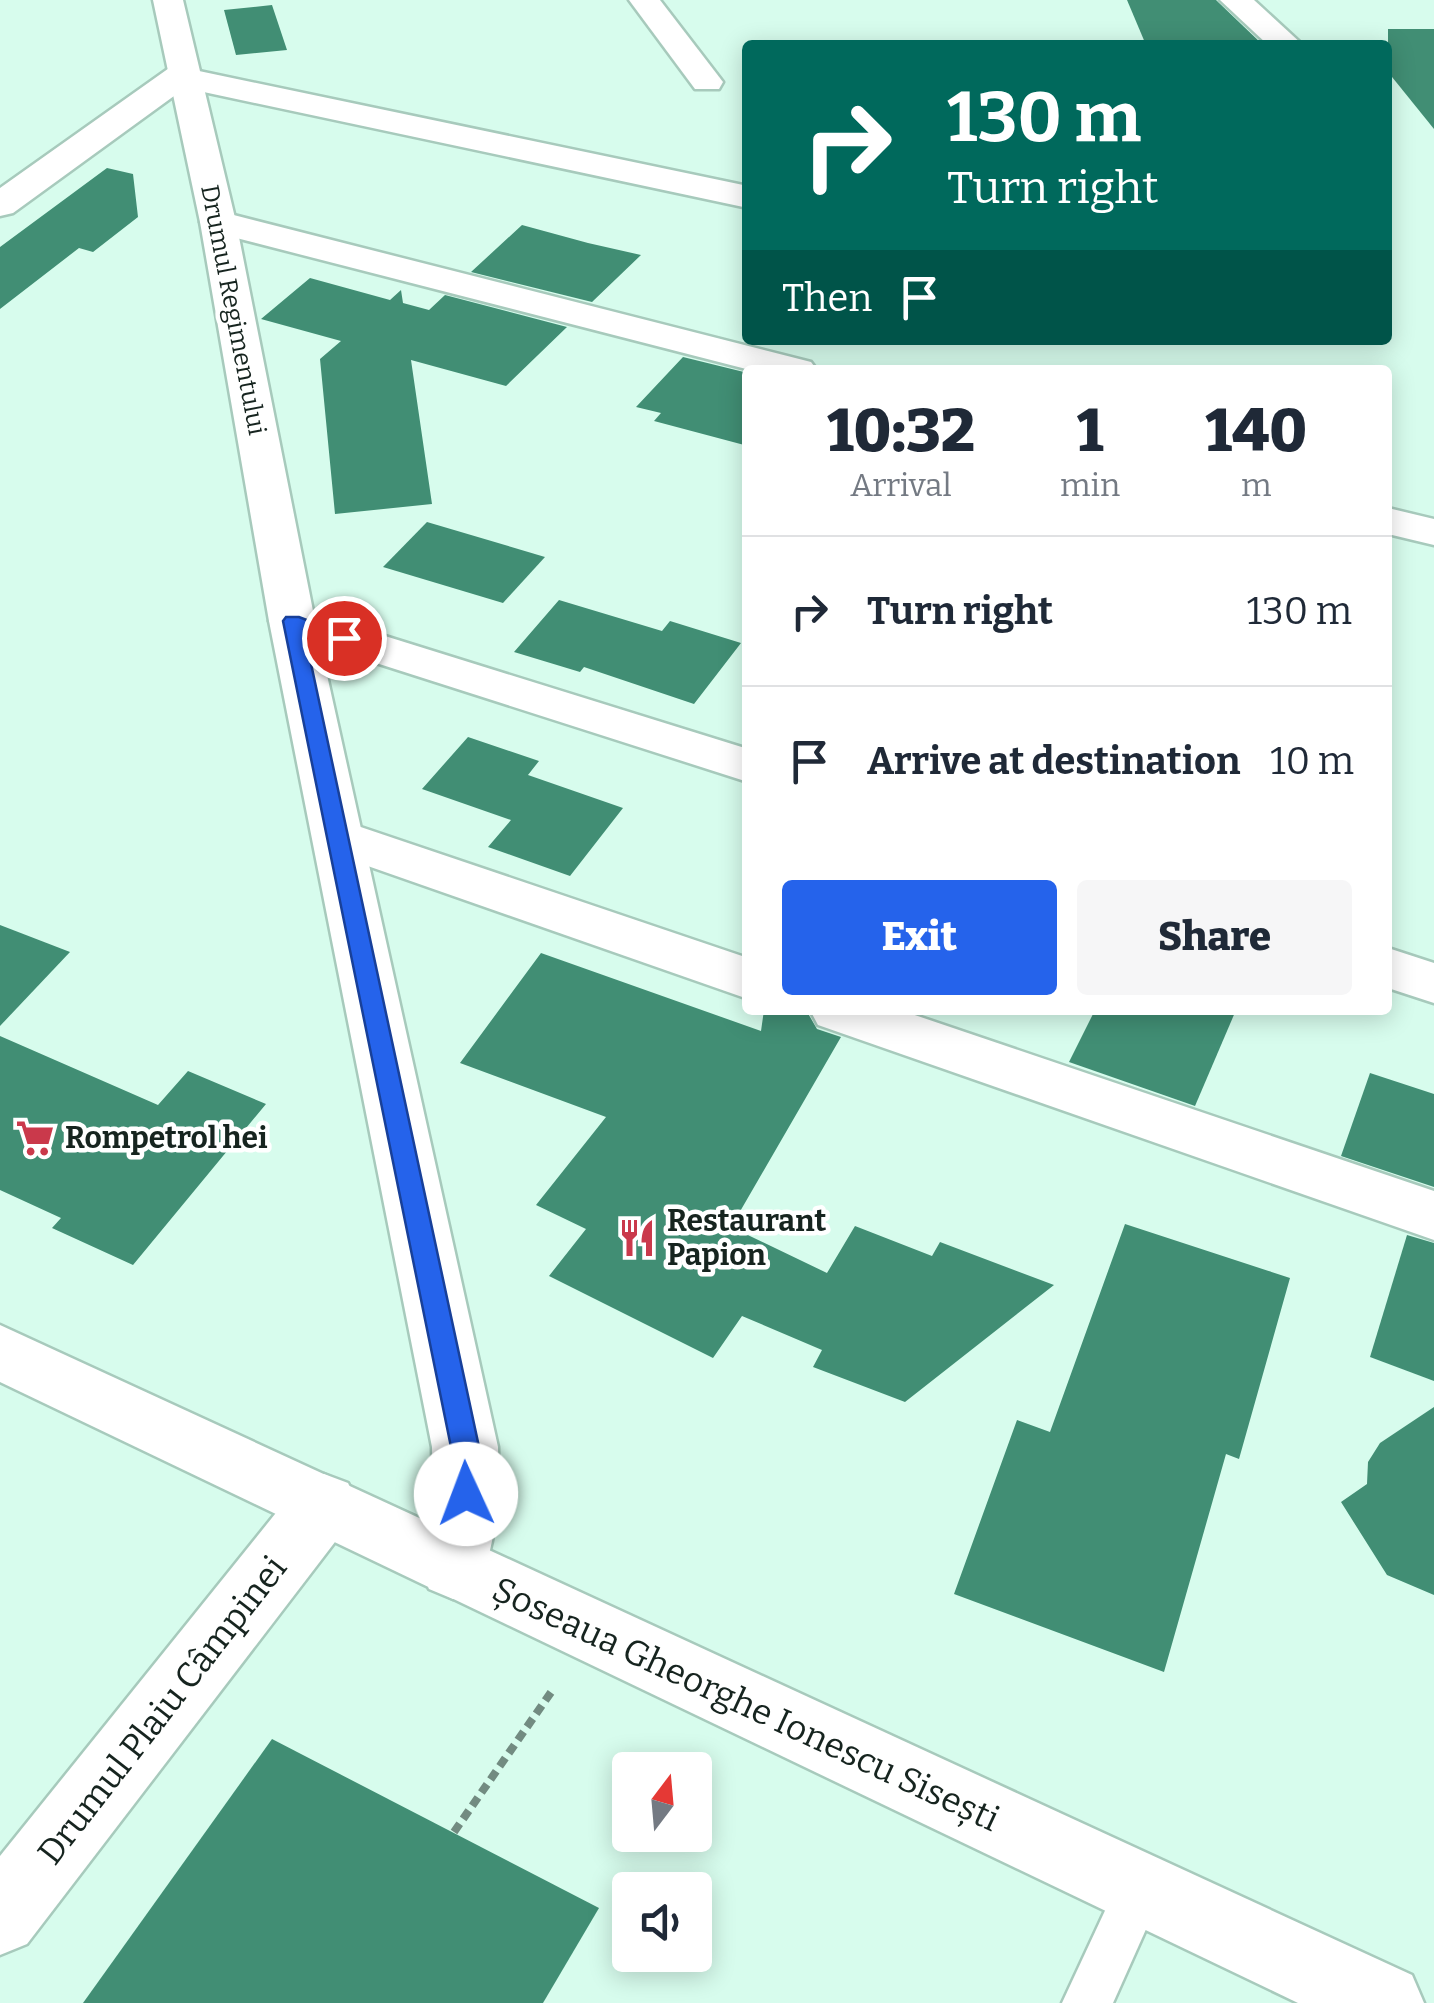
<!DOCTYPE html>
<html lang="en">
<head>
<meta charset="utf-8">
<style>
  body { margin:0; font-family:Bitter,serif; background:#f6f6f7; color:#1f2937; height:100vh; display:flex; flex-direction:column; font-size:38px; white-space:nowrap }
  * { box-sizing:border-box; margin:0 }
  p { font-size:32px; color:#747a83 }
  .icon { flex:none; width:55px; height:55px; fill:none; stroke:currentColor; stroke-width:2; stroke-linecap:round; stroke-linejoin:round }
  .map { position:relative; flex:1; overflow:hidden }
  .side { position:absolute; left:742px; top:365px; width:650px; height:650px; display:flex; flex-direction:column; background:#fff; border-radius:10px; box-shadow:0 5px 25px #0003 }
  .side>* { flex:none }
  .hud { position:absolute; left:742px; top:40px; width:650px; height:305px; border-radius:10px; box-shadow:0 5px 25px #0003; background:#00695c; color:#fff; overflow:hidden }
  .needle { width:65px; rotate:16deg }
  .tools { position:absolute; left:612px; top:1752px; display:grid; gap:20px }
  .tools a { display:grid; place-items:center; width:100px; height:100px; border-radius:10px; background:#fff; box-shadow:0 5px 25px #0003; font-size:50px }
  .pin { position:absolute; display:grid; place-items:center; width:85px; height:85px; color:#fff; margin:-42px; border:5px solid #fff; border-radius:50%; box-shadow:0 2px 10px #0007 }
  .me { position:absolute; width:110px; margin:-55px; rotate:358deg; stroke-linejoin:round; filter:drop-shadow(0 0 8px #0008) }
  .turn { display:flex; align-items:center; gap:35px; height:210px; padding:0 40px; font-size:45px }
  .turn .icon { width:130px; height:130px; stroke-width:2.5 }
  .turn b { display:block; font-size:70px; line-height:85px }
  .then { display:flex; align-items:center; height:95px; padding:0 40px; background:#0003; gap:20px; font-size:38px }
  .eta { display:flex; justify-content:space-evenly; align-items:center; height:170px; text-align:center }
  .eta b { font-size:60px; font-weight:800; line-height:70px }
  .primary-button { display:flex; gap:20px; margin-top:auto; padding:20px 40px }
  .primary-button a { flex:1; height:115px; border-radius:10px; background:#2563eb; color:#fff; font-size:40px; font-weight:800; line-height:115px; text-align:center }
  .primary-button a+a { background:#f6f6f7; color:#1f2937 }
  ul { padding:0; list-style:none }
  li { display:flex; align-items:center; gap:30px; height:150px; padding:0 40px; border-top:2px solid #e0e1e3 }
  li div { flex:1 }
  li b { display:block; font-size:38px }
  li em { font-style:normal }
  .map>svg:first-child { display:block }
</style>
</head>
<body>
<div class="map">
<svg width="1434" height="2003" viewBox="0 0 1434 2003">
  <rect width="100%" height="100%" fill="#d7fced"/>
  <g fill="#418e74">
    <path d="M1127,0H1216L1263,45H1146Z"/>
    <path d="M272,5L287,50L236,55L224,10Z"/>
    <path d="M1388,29H1434V129L1388,72Z"/>
    <path d="M107,168L133,174L138,217L93,252L79,248L0,309V247Z"/>
    <path d="M522,225L588,243L641,255L592,302L471,272Z"/>
    <path d="M310,278L390,300L401,290L403,303L429,310L445,295L567,327L506,386L411,360L432,504L335,514L320,359L341,341L261,319Z"/>
    <path d="M683,357L748,373V446L654,421L661,413L636,407Z"/>
    <path d="M427,522L545,557L503,603L383,567Z"/>
    <path d="M559,600L662,631L670,621L741,643L694,704L584,667L580,672L514,652Z"/>
    <path d="M468,737L539,761L528,775L623,808L570,876L488,847L511,820L422,789Z"/>
    <path d="M0,925L70,952L0,1026Z"/>
    <path d="M541,953L761,1031L764,1010H806L817,1029L841,1037L731,1227L827,1273L855,1226L932,1256L940,1242L1054,1285L905,1402L813,1367L822,1350L742,1316L713,1358L549,1276L586,1229L536,1205L606,1117L460,1063Z"/>
    <path d="M1095,1010H1236L1195,1106L1069,1062Z"/>
    <path d="M0,1036L158,1105L188,1071L266,1104L133,1265L52,1228L61,1218L0,1190Z"/>
    <path d="M1370,1073L1434,1094V1187L1341,1156Z"/>
    <path d="M1125,1224L1290,1278L1239,1459L1226,1454L1164,1672L954,1594L1017,1420L1050,1432Z"/>
    <path d="M1407,1235L1434,1243V1381L1370,1357Z"/>
    <path d="M1434,1407V1595L1387,1575L1341,1502L1367,1484L1368,1462L1380,1443Z"/>
    <path d="M272,1739L599,1908L543,2003H83Z"/>
  </g>
  <g fill="none" stroke-linecap="round" stroke-linejoin="round">
    <g stroke="#a7cabc" stroke-width="5">
      <path id="service" d="M1140,1865L1157,1872L1164,1889L1113,2003H1062L1123,1872Z"/>
    </g>
    <g stroke="#a7cabc" stroke-width="5">
      <g id="minor">
        <path d="M629,0H660L723,82L719,89H695Z"/>
        <path d="M1220,0H1254L1303,45H1268Z"/>
        <path d="M184,63L199,71L748,186V208L185,88L13,213L0,216V188L172,66Z"/>
        <path d="M218,211L811,362L817,370H750L205,230L200,222L205,214Z"/>
        <path d="M1388,508L1434,519V545L1388,534Z"/>
        <path d="M292,607L748,749V782L276,631L269,621L276,611Z"/>
        <path d="M340,820L748,958V999L322,850L314,838L322,826Z"/>
        <path d="M1388,948L1434,963V1003L1388,988Z"/>
        <path d="M810,1010H900L1434,1191V1240L818,1025Z"/>
        <path d="M324,1474L348,1483L358,1504L348,1525L27,1944L0,1955V1856L300,1483Z"/>
      </g>
    </g>
    <g stroke="#a7cabc" stroke-width="5">
      <path id="tertiary" d="M153,0H183L236,222L315,621L498,1447C499,1495 497,1545 477,1589L453,1599L429,1589L419,1567L433,1495L432,1447L269,621L200,222Z"/>
    </g>
    <g stroke="#a7cabc" stroke-width="5">
      <path id="secondary" d="M0,1325L1412,1975L1424,2003H1298L0,1382Z"/>
    </g>
    <path stroke="#728b81" stroke-width="8" stroke-dasharray="10 6" stroke-linecap="butt" d="M454,1832L554,1688"/>
    <use href="#service" fill="#fff" fill-rule="evenodd"/>
    <use href="#minor" fill="#fff" fill-rule="evenodd"/>
    <use href="#tertiary" fill="#fff" fill-rule="evenodd"/>
    <use href="#secondary" fill="#fff" fill-rule="evenodd"/>
  </g>
  <path fill="#2563eb" stroke="#184099" stroke-width="2.5" d="M286,617H299L354,638L344,643L304,631L479,1447L480,1494L476,1503L466,1507L456,1503L451,1447L283,621Z"/>
  <defs>
    <g id="supermarket-bare" transform="scale(3)"><path d="M-6-5.5h2.5l.6 2H6L4.5 2H-2.5L-4.4-4H-6ZM-1.5 3.2a1.3 1.3 0 1 0 .1 0ZM3 3.2a1.3 1.3 0 1 0 .1 0Z" fill="#ca394b" stroke="#fff" stroke-width="2.5" paint-order="stroke"/></g>
    <g id="restaurant-bare" transform="scale(3)"><path d="M-5-6h1v4h1v-4h1v4h1v-4h1v5L-1.5 .5V6h-2V.5L-5-1ZM5-6V6H3V1.5H1.5Q1.5-4 5-6Z" fill="#ca394b" stroke="#fff" stroke-width="2.5" paint-order="stroke"/></g>
  </defs>
  <g fill-rule="evenodd">
    <use href="#supermarket-bare" x="35" y="1138"/>
    <use href="#restaurant-bare" x="637" y="1238"/>
  </g>
  <g text-anchor="middle" dominant-baseline="central" stroke-width="9" stroke-linejoin="round" paint-order="stroke">
    <g font-size="25" fill="#16241f" stroke="#fff">
      <text transform="translate(233 310) rotate(79)">Drumul Regimentului</text>
    </g>
    <g font-size="30" font-weight="bold" fill="#16241f" stroke="#fff" text-anchor="start">
      <text x="65" y="1138">Rompetrol hei</text>
      <text x="667" y="1221">Restaurant<tspan x="667" dy="34">Papion</tspan></text>
    </g>
    <g font-size="35" fill="#16241f" stroke="#fff">
      <text transform="translate(746 1704) rotate(25)">Șoseaua Gheorghe Ionescu Sisești</text>
      <text transform="translate(162 1710) rotate(-52)">Drumul Plaiu Câmpinei</text>
    </g>
  </g>
</svg>
<div class="tools">
<a><svg class="needle" viewBox="-14 -14 28 28"><path d="M0-13l5 13h-10z" fill="#e53935"/><path d="M0 13l5-13h-10z" fill="#747a83"/></svg></a>
<a><svg class="icon" aria-label="sound" viewBox="0 0 24 24"><path d="M4 9h4l5-4v14l-5-4H4zM17 9q2 3 0 6"/></svg></a>
</div>
<div class="pin" style="left:344px;top:638px;background:#d93025"><svg class="icon" aria-label="arrive" viewBox="0 0 24 24"><path d="M6 21V4h12l-3 4 3 4H6"/></svg></div>
<svg class="me" style="left:466px;top:1494px" viewBox="-20 -20 40 40"><circle r="19" fill="#fff"/><path d="M0-13L10 11 0 6-10 11z" fill="#2563eb"/></svg>
<div class="hud">
<div class="turn"><svg class="icon" aria-label="right" viewBox="0 0 24 24"><path d="M7 20v-9h11M14 6l5 5-5 5"/></svg><div><b>130 m</b>Turn right</div></div>
<div class="then">Then<svg class="icon" aria-label="arrive" viewBox="0 0 24 24"><path d="M6 21V4h12l-3 4 3 4H6"/></svg></div>
</div>
<section class="side">
<div class="eta">
<div><b>10:32</b><p>Arrival</p></div>
<div><b>1</b><p>min</p></div>
<div><b>140</b><p>m</p></div>
</div>
<ul>
<li><svg class="icon" aria-label="right" viewBox="0 0 24 24"><path d="M7 20v-9h11M14 6l5 5-5 5"/></svg><div><b>Turn right</b></div><em>130 m</em></li>
<li><svg class="icon" aria-label="arrive" viewBox="0 0 24 24"><path d="M6 21V4h12l-3 4 3 4H6"/></svg><div><b>Arrive at destination</b></div><em>10 m</em></li>
</ul>
<div class="primary-button"><a>Exit</a><a>Share</a></div>
</section>
</div>
</body>
</html>
